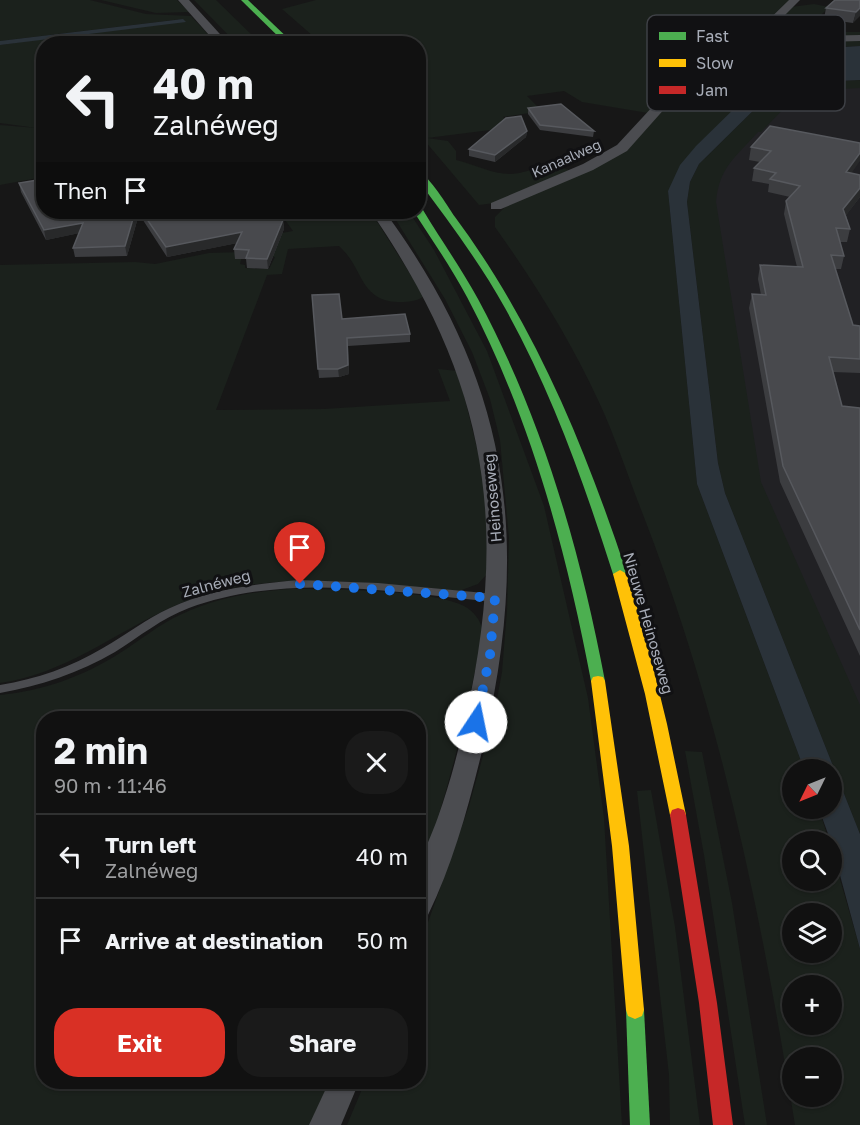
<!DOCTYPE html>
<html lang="en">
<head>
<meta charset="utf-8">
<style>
  body { margin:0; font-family:"Golos Text",sans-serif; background:#1a1a1a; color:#f1f3f6; height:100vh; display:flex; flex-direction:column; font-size:22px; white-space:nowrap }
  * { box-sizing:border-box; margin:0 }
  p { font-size:20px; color:#9c9d9f }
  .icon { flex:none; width:33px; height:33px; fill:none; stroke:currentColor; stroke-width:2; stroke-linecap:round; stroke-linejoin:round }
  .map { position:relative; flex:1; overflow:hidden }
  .panel { position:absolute; left:36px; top:711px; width:390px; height:378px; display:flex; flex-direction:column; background:#111; border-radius:24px; box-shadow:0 2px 4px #0004,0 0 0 2px #303131 }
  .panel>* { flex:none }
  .guide { position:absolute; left:36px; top:36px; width:390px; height:183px; border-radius:24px; box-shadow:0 2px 4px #0004,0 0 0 2px #303131; background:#111; color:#f1f3f6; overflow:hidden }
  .needle { width:39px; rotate:227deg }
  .buttons { position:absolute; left:782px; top:759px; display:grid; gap:12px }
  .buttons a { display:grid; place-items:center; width:60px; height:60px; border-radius:50%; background:#111; box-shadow:0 2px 4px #0004,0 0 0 2px #303131; font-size:30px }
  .pin { position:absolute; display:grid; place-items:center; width:51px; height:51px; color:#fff; margin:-62px -26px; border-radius:50% 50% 50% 0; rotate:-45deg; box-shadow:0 0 6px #0007 }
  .pin .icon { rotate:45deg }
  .me { position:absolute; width:66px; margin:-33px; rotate:11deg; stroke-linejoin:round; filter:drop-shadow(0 0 4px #0008) }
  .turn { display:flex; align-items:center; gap:21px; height:126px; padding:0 18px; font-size:27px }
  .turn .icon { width:78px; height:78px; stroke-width:2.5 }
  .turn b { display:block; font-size:42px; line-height:51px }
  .then { display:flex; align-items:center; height:57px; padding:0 18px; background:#0003; gap:12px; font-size:22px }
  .round { display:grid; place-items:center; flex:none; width:63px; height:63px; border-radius:24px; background:#1a1a1a }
  .overview { display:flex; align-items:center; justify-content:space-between; height:102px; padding:0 18px }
  h1 { font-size:36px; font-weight:700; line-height:45px }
  .button { display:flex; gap:12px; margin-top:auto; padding:12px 18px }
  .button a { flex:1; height:69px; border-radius:24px; background:#d93025; color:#fff; font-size:24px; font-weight:700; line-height:69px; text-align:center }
  .button a+a { background:#1a1a1a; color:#f1f3f6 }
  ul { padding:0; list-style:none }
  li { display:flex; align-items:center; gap:18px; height:84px; padding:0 18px; border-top:2px solid #303131 }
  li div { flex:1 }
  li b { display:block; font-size:22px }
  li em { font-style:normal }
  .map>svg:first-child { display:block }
</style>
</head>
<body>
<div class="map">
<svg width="860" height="1125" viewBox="0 0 860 1125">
  <rect width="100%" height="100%" fill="#171717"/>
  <path fill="#212124" d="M860,85V751L735,422L707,186L795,87Z"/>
  <g fill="#1b211c" fill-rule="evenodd">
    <path d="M0,0H90L146,14L191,16L216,43L44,44L43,177L0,185V125L37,128L0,123V45L183,19L0,41Z"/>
    <path d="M101,0H177L189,12L156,13Z"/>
    <path d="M194,0H216L260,43H236Z"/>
    <path d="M316,0H791L731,59L648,113L582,102L564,91L527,96L542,111L503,117L513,127L427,138L448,141L456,151V160C474,164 492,174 510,174C536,173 540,159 569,170L495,203L479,205L419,134L418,44L321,43L282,9Z"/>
    <path d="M814,4L829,7L817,19L841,24L835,32H860V37H762L791,7Z"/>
    <path d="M860,40V46L833,47L789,55L668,191L697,484L804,769L792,770V808L819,809L829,841L792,842V880H831V848L860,949V1125H795C762,916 719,709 642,512C627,474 615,436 598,400C570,339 534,282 495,227V217L505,207L635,141L675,94L751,47H775L815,41ZM792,914H831V952H792ZM792,986H831V1024H792ZM792,1058H831V1096H792Z"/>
    <path d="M860,80V88L801,91L761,132H758C736,157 719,167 716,202L761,482L860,705V834L725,493L718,463L687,202L690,182L699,164L773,91L797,83Z"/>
    <path d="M255,212H371L424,296C417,302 406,302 397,302C359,300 364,268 339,246L288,249L282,274L267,275L216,410L324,409L450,401L438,369L458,371L486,485L487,574L478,584L459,591C362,583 262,566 170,608C113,634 64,674 0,683V265L135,262L155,264L209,253L243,252L240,264L245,265V268L269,269L275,257L265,256L260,237L293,231L280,213L259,216Z"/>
    <path d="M391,212H409L434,250L487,351L544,506L588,698L604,818L622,1125H347L365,1082H418L419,948L469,806L493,720L502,672L507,610L509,538L500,440L490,399L472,352L445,299Z"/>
    <path d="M293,589C330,589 434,590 464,606C475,612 480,620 483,631C467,715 447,796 419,877L418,718H44V1082H330L310,1125H0V695C43,691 84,676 120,653C141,640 159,624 182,614C217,598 254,591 293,589Z"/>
    <path d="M685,751L702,752L732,903L767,1125H745L704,855Z"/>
    <path d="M651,790L675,927L700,1125H670L669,1075L637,791Z"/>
  </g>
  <g fill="#2a3239">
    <path d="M183,19L186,22L0,45V41Z"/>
    <path d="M860,46V80L797,83L773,91L699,164L690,182L687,202L718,463L725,493L860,834V949L831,842L819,809L831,808V770L804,769L697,484L668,191L680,165L696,146L789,55L809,49Z"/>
  </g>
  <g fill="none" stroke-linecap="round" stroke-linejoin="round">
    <path fill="#4b4c50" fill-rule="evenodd" d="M299,580L378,583L495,594L500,598L495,602C394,592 287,572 189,608C162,618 139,637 115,652C79,673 40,686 0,693V685C37,679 71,667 103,648C126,635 146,619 170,608C211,589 255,584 299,580Z"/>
    <g fill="#4b4c50" fill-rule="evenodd">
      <path d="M178,0H189L229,44H217Z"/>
      <path d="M789,0H800L763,37L860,35V41L756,44L735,64L675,97L627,151L593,170L501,209H491V203L583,164L617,145L667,91L727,60Z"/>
      <path d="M371,212H385C510,382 531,539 484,743C470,801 454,862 428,915L418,918C418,904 417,888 418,873C421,855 432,835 438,817C449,786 458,753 465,721C510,523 487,380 371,212Z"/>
      <path d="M329,1082H359L341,1125H309Z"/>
    </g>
    <g fill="#4caf50" fill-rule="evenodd">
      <path d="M241,0H248L294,44H286Z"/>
      <path d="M418,171C431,178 446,204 455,217C535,325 585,447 627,574L625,577H615L613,574C584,483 552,392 505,308C480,263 449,222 418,180Z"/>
      <path d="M418,207L423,210C441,240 461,268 478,299C542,418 580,549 605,681L603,685H593L591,681C566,549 530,416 467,297C451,267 432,240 414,212H418Z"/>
      <path d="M635,1001L642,1004L644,1010L650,1125H630L626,1010L628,1004Z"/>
    </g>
    <g fill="#ffc107" fill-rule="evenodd">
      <path d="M620,570L627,574L645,634L667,724L686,815L684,820L678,822L672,820L670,815L645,694L613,574Z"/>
      <path d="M598,676L603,677L605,681L629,846L644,1010L642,1016L635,1019L628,1016L626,1010L612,846L591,681L593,677Z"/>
    </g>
    <path fill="#c62828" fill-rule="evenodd" d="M678,808L684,810L686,815L717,1003L733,1125H713L699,1003L670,815L672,810Z"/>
  </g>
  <g fill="#3c3d40">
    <path d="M860,0L853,23L824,19L826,8Z"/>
    <path d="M528,108L594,131L593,137L540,130L528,114Z"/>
    <path d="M770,126L852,173L860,197L846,215L850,229L847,242H840L844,256L841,269H835L853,325L860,326V373L833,372L842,406L860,408V656L780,482L749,308L752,294L761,295L758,279L760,265L797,267L784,214L786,201L790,197L768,192L769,184L752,181L754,168L760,162L749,160L751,147Z"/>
    <path d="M527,131L526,137L495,162L469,156V149Z"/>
    <path d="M19,183L44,212H276L283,220L284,229L268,269L247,268L246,259H235L234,249L237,243L167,257L139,214L127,256L75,257L73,248L79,233L46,240L21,192Z"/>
    <path d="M312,295L342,319L410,334V342L348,346L349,374L339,377L319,378Z"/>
  </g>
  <g fill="#28292a">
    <path d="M860,8V16L853,23L856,12Z"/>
    <path d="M527,131L526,137L495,162V155Z"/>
    <path d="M860,153V161L843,185L846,172Z"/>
    <path d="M860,188V197L841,222L843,209Z"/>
    <path d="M135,212H139V214L127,256L125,246Z"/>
    <path d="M283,220L284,229L268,269L267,259Z"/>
    <path d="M83,223L85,232L46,240L44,230Z"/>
    <path d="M242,232L243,242L167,257L166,247Z"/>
    <path d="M347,338L349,374L339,377L338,369Z"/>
  </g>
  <g fill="#48494d" stroke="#57595e" stroke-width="1.5">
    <path d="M835,0H860V8L856,12L826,8Z"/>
    <path d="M561,104L594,131L540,125L528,108Z"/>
    <path d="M521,116L527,131L495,155L469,149L506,118Z"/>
    <path d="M770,126L860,143V153L846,172L860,175V188L843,209L850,229L836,228L844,256L831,255L853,325L860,326V359L829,357L842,406L860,408V630L783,466L752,294L766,295L760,265L803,267L786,201L800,186L770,179L776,173L754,168L771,151L751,147Z"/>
    <path d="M44,179V212H135L125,246L73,248L83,223L44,230L19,183Z"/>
    <path d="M142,212H276L283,220L267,259L246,258L249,250L234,249L242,232L166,247Z"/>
    <path d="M339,294L342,319L405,314L410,334L347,338L348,365L338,369H318L312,295Z"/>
  </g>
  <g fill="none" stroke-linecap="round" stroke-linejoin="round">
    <path stroke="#1a73e8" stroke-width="10" stroke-dasharray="0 18" d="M300,584L495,598L490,655L476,722"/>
  </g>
  <g text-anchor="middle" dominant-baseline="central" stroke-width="6" stroke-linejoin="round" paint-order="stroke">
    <g font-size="14" fill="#a8adb8" stroke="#111113">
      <text transform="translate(566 158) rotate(-24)">Kanaalweg</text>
    </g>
    <g font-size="15" fill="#a8adb8" stroke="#111113">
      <text transform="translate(492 498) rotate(-95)">Heinoseweg</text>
      <text transform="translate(216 583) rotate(-15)">Zalnéweg</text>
      <text transform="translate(649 623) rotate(74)">Nieuwe Heinoseweg</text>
    </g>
  </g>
  <rect x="647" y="15" width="198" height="96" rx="9" fill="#111113" stroke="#3e4045" stroke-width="1.5"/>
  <rect x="659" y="32" width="27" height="8" fill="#4caf50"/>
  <rect x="659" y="59" width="27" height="8" fill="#ffc107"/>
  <rect x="659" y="86" width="27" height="8" fill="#c62828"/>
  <g font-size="16" fill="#a8adb8">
    <text x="696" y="42">Fast</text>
    <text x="696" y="69">Slow</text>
    <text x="696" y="96">Jam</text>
  </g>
</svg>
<div class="buttons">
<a><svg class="needle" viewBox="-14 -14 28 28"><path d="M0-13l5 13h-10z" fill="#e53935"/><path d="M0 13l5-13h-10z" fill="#9c9d9f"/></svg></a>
<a><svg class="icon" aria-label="search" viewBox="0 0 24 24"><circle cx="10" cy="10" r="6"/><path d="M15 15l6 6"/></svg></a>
<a><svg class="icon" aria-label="layers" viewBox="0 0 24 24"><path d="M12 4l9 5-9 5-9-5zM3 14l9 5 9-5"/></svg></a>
<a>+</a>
<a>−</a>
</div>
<div class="pin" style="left:300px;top:584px;background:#d93025"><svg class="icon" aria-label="arrive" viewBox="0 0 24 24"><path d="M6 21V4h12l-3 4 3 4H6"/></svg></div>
<svg class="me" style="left:476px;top:722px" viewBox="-20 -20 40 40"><circle r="19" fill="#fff"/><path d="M0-13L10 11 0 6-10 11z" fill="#1a73e8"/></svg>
<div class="guide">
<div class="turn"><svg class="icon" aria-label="left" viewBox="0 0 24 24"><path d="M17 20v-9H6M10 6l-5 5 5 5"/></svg><div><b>40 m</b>Zalnéweg</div></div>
<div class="then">Then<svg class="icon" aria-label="arrive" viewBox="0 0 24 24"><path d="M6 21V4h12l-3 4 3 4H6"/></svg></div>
</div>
<section class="panel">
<div class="overview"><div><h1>2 min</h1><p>90 m · 11:46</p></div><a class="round"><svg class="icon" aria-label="close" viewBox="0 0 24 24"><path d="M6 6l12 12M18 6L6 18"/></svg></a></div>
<ul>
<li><svg class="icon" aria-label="left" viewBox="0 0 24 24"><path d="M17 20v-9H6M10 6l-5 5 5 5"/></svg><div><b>Turn left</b><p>Zalnéweg</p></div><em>40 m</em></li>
<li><svg class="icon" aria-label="arrive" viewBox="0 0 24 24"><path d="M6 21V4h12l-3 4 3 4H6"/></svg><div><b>Arrive at destination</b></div><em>50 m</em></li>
</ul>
<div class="button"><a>Exit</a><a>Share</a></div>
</section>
</div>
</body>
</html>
